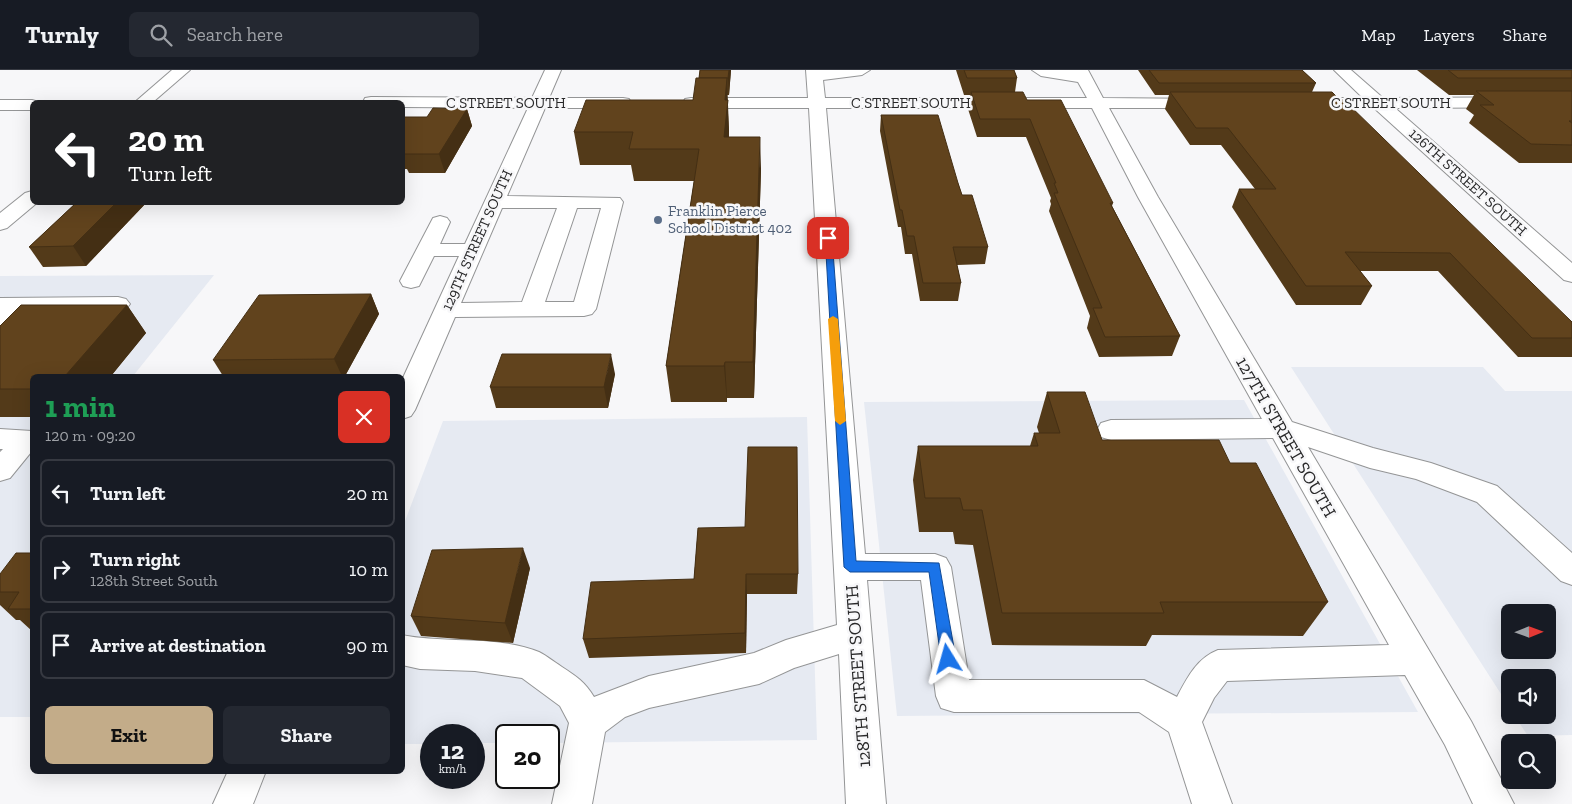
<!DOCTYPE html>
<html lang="en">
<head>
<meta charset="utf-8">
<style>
  body { margin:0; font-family:"Zilla Slab",serif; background:#242831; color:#f1f3f6; height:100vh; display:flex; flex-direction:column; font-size:19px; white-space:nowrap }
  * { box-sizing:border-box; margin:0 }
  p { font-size:16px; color:#9ea1a6 }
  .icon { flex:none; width:28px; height:28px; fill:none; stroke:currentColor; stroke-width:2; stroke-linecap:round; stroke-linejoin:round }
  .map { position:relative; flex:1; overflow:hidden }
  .panel { position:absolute; left:30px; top:304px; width:375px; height:400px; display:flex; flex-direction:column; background:#171b24; border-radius:8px; box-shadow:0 5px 20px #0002 }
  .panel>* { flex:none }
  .banner { position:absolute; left:30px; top:30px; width:375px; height:105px; border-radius:8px; box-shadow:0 5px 20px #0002; background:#202124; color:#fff; overflow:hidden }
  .needle { width:32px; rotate:89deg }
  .controls { position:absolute; left:1501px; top:534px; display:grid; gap:10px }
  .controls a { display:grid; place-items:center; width:55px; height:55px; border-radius:8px; background:#171b24; box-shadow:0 5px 20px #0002; font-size:25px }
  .speed { position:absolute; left:420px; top:654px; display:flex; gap:10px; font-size:25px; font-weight:700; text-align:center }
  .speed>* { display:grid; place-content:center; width:65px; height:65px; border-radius:50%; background:#171b24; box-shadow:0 5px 20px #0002; line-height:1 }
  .speed small { font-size:12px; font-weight:400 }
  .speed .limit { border:2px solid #111; border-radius:8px; background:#fff; color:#111 }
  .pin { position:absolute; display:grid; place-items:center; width:42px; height:42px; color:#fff; margin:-21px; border-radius:10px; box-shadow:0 2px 8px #0006 }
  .me { position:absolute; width:55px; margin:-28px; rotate:352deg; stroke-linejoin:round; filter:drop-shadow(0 0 4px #0008) }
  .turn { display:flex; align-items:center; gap:18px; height:105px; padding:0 15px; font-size:22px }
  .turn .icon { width:65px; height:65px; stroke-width:2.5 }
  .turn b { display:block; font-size:35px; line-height:42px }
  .round { display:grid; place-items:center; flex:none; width:52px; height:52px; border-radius:8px; background:#242831 }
  .headline { display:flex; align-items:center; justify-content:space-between; height:85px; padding:0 15px }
  h1 { font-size:30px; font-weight:800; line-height:38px; color:#1e9e55 }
  .action { display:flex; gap:10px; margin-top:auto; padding:10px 15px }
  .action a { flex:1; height:58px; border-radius:8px; background:#c3ac89; color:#111; font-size:20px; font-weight:800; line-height:58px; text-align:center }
  .action a+a { background:#242831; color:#f1f3f6 }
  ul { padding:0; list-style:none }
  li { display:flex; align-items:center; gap:15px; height:68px; margin:0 10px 8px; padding:0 5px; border:2px solid #363941; border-radius:8px }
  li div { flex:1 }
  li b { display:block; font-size:19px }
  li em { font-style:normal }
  header { display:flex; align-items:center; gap:30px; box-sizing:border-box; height:70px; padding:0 25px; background:#171b24; border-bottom:1px solid #363941 }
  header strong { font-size:24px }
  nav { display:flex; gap:28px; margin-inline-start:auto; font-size:18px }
  .search { width:350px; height:45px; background:#242831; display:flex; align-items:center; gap:12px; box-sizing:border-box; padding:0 18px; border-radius:8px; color:#9ea1a6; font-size:19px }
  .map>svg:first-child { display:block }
</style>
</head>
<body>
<header>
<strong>Turnly</strong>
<div class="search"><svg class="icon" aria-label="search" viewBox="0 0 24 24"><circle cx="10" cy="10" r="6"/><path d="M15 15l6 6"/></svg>Search here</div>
<nav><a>Map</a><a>Layers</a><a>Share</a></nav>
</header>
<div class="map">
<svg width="1572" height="734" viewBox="0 0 1572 734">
  <rect width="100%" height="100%" fill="#f7f7f9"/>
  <g fill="#e6eaf2" fill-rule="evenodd">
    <path d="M214,205L133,306H32V647H0V206Z"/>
    <path d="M1291,297H1483L1505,321H1572V665L1528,666L1514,645H1548V608H1510V638ZM1510,542H1548V580H1510Z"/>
    <path d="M1244,330L1418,642L897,646L864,332Z"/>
    <path d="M807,347L817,670L549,673V665H506V673H474V665H431V674H403L402,459L443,351Z"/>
  </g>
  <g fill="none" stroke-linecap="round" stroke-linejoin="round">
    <g stroke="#949596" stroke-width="2">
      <g id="minor">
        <path d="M172,0H190L153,32H135Z"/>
        <path d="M545,0H561L549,28H623L629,29L631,33L629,37L623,38H545L507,126L620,128L623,132L596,239L592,244L584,246L455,247L415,340L411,346L402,349V310L459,186H434L419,216L411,218L403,216L400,211L433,148L440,146L447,148L450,152L440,174H465L528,38L402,37V32H363L365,28L371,27L532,28ZM502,138H557L522,232L461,233ZM577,138H601L574,232H545Z"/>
        <path d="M806,0H870L862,5L823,10L825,28H1087L1078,12L1041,6L1032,0H1088L1103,28L1209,29L1211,33L1209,37L1203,38H1109L1158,127L1292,352L1373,378L1431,393L1497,416L1572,483V515L1561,511L1477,432L1416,409L1370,398L1308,377L1471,651L1514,734H1473L1445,675L1405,605L1227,611L1214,628L1202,652L1232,734H1192L1169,662L1139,642H954L941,638L936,626L921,510H867L886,734H846L839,584L794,598L759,614L649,638L625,647L605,662L592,734H552L569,653L560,636L522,608L475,601L420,599L402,595V565C446,574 497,565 539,582C547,586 554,592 562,597C576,606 585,612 594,627L649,606L754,583L786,570L837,555L809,38H691L685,37L683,33L685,29L691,28H808ZM826,38H1092L1138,127L1262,349L1111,350L1101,353L1097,360L1101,367L1111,370L1273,368L1389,575L1218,580C1197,588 1187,608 1177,627L1144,610H969L951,497L946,488L935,484H865Z"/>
        <path d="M1334,0H1351L1383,28L1572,27V37L1395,38L1572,193V212L1564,210L1374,38L1303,37L1301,33L1303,29L1309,28H1363Z"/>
        <path d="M0,30H32L39,32H32V40H0Z"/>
        <path d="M32,121V132H38L7,158L0,160V143L25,123Z"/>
        <path d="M118,227L126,229L130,234L126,239L118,241L26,242L8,260L0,262V228Z"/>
        <path d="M0,359L32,361V381L10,408L0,411V382L3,379H0Z"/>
        <path d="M228,701H266L253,734H213Z"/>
      </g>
    </g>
    <use href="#minor" fill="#fff" fill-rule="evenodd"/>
  </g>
  <g fill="#533a19">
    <path d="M700,0H731L729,25H727L729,61V67L761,99L754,328H727V332H671L666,296L694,111H634L631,95H580L574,62L693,30L699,8Z"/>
    <path d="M956,0H1014L1017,8L1015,22L1027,30L1113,133L1112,136L1180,266L1172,286L1099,287L1087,258L1090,246L1049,141L1051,134L1050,131L1051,128L1026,67H977L968,39L970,25H964Z"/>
    <path d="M1138,0H1302L1316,13L1312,22L1572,252V287H1518L1438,201H1360L1372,216L1361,235H1296L1232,137L1239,119H1255L1221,75H1190L1165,39L1169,25H1155Z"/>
    <path d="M1417,0H1572V93H1519L1469,53L1474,45L1466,39L1474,25H1449Z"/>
    <path d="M467,39L472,56L445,103H409L407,99H402V47H427Z"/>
    <path d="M881,45L958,113L962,125L988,177L985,194L957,195L961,213L958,231H920L912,184H905L901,157H898L880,61Z"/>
    <path d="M77,132H147L86,196L43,197L29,177Z"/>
    <path d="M371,224L379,244L345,306H223L213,290Z"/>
    <path d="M127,235L146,263L111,306H32V347H0V256Z"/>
    <path d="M615,304L608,338H496L490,317Z"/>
    <path d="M1047,322L1102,370L1230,393L1328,532L1303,566L1152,565L1146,576L992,575L973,475L955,474L953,462H919L913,410L918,376H1030L1034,363H1039L1037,357Z"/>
    <path d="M698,458L798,504L797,524H747L746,583L589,588L583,569L694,509Z"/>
    <path d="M32,483V561L20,550H16L0,535V504Z"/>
    <path d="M530,498L513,573L421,566L411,546Z"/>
  </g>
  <g fill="#442f14">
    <path d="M729,0H731L729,25L728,8Z"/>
    <path d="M727,8L729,61L726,99L724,67L725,30Z"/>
    <path d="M467,39L472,56L445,103L439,84Z"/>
    <path d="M760,67L761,99L754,328L753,292Z"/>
    <path d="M117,132H147L86,196L73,176Z"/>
    <path d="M371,224L379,244L345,306H342L334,289Z"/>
    <path d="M127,235L146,263L111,306H65Z"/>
    <path d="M611,284L615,304L608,338L604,317Z"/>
    <path d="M725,292L727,328V332L724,296Z"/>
    <path d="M523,478L530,498L513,573L505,553Z"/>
    <path d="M746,504L747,524L746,583L745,563Z"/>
  </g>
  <g fill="#61431d" stroke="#442f14">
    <path d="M700,0H729L728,8H699Z"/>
    <path d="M964,0H1014L1017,8H967Z"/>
    <path d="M1149,0H1302L1316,13H1159Z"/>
    <path d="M1448,0H1572V8H1458Z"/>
    <path d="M696,8H727L725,30H728L724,67H760L753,292H725L724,296H666L699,79H629L633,62H574L586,30H693Z"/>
    <path d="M1476,21H1572V51H1569L1572,53V75L1531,74L1480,35H1494Z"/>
    <path d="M971,22H1023L1027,30H1061L1113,133H1110L1180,266L1105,267L1093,238H1102L1054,123H1058L1054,113H1056L1030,49H980Z"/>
    <path d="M1170,22H1332L1340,30H1344L1572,252V268H1532L1450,183L1345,182L1372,216H1306L1239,119H1276L1228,58H1196Z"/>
    <path d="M433,38L467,39L439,84H402L405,80H402V47H427Z"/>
    <path d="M881,45H938L958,113L962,125H972L988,177H953L961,213H923L914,166H907L902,140H900Z"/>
    <path d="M77,132H117L73,176L29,177Z"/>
    <path d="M371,224L334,289L213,290L259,225Z"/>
    <path d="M21,235H127L65,306H32V319H0V256Z"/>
    <path d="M502,284H611L604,317H490Z"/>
    <path d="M1047,322H1085L1102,370H1219L1230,393H1256L1328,532H1160L1164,543H1002L982,440H963L960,428H925L918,376H1038L1034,363H1060Z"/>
    <path d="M748,377H797L798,504H746L745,563L583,569L591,512L694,509L698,458L745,457Z"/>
    <path d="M523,478L505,553L411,546L432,480Z"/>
    <path d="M16,483H32V539H8L19,522H0V504Z"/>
  </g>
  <path fill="#1a73e8" stroke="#114b97" d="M825,166L832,168L856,491L939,493L956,589L954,594L948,596L943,594L941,589L929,502H850L844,497Z"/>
  <path fill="#f59e0b" d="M833,246L838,249L846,351L840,355L835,351L828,249Z"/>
  <circle fill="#5c6f8a" stroke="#f7f7f9" stroke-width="2" cx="658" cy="150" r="5"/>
  <g text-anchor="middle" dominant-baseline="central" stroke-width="5" stroke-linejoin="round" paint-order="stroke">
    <g font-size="15" fill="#282829" stroke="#f7f7f9">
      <text x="506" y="33">C STREET SOUTH</text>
      <text x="911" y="33">C STREET SOUTH</text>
      <text x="1391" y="33">C STREET SOUTH</text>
      <text transform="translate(1468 112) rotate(42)">126TH STREET SOUTH</text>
      <text transform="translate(477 170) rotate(-66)">129TH STREET SOUTH</text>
    </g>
    <g font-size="15" fill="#4e5e75" stroke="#f7f7f9" text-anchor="start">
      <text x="668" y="141">Franklin Pierce<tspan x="668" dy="17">School District 402</tspan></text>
    </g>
    <g font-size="18" fill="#282829" stroke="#f7f7f9">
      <text transform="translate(1286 367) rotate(60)">127TH STREET SOUTH</text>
      <text transform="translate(858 606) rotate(-94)">128TH STREET SOUTH</text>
    </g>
  </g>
</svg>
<div class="controls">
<a><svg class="needle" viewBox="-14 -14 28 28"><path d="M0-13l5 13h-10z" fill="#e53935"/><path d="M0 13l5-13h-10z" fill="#9ea1a6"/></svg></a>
<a><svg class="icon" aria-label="sound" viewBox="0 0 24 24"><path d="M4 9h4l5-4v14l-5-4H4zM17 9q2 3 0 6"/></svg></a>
<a><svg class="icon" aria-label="search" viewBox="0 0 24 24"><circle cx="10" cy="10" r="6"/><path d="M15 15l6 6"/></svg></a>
</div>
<div class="speed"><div>12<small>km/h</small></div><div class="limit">20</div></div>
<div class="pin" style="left:828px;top:168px;background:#d93025"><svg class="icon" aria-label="arrive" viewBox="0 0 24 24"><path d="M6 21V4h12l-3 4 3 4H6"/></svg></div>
<svg class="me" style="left:948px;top:589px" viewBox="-20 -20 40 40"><path d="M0-17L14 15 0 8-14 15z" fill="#1a73e8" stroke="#fff" stroke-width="4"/></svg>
<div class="banner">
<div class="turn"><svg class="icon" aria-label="left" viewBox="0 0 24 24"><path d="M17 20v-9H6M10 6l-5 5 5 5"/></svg><div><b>20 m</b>Turn left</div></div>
</div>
<section class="panel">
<div class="headline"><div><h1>1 min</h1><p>120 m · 09:20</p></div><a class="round" style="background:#d93025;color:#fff"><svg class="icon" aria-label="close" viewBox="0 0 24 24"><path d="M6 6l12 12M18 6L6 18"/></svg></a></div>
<ul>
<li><svg class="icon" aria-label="left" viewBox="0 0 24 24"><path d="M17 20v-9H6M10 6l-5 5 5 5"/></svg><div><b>Turn left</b></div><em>20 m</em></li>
<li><svg class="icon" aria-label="right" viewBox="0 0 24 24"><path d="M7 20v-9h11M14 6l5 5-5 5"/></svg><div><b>Turn right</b><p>128th Street South</p></div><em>10 m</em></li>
<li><svg class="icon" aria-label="arrive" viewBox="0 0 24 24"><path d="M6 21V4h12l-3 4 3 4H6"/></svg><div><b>Arrive at destination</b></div><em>90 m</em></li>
</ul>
<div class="action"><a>Exit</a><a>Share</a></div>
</section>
</div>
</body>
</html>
